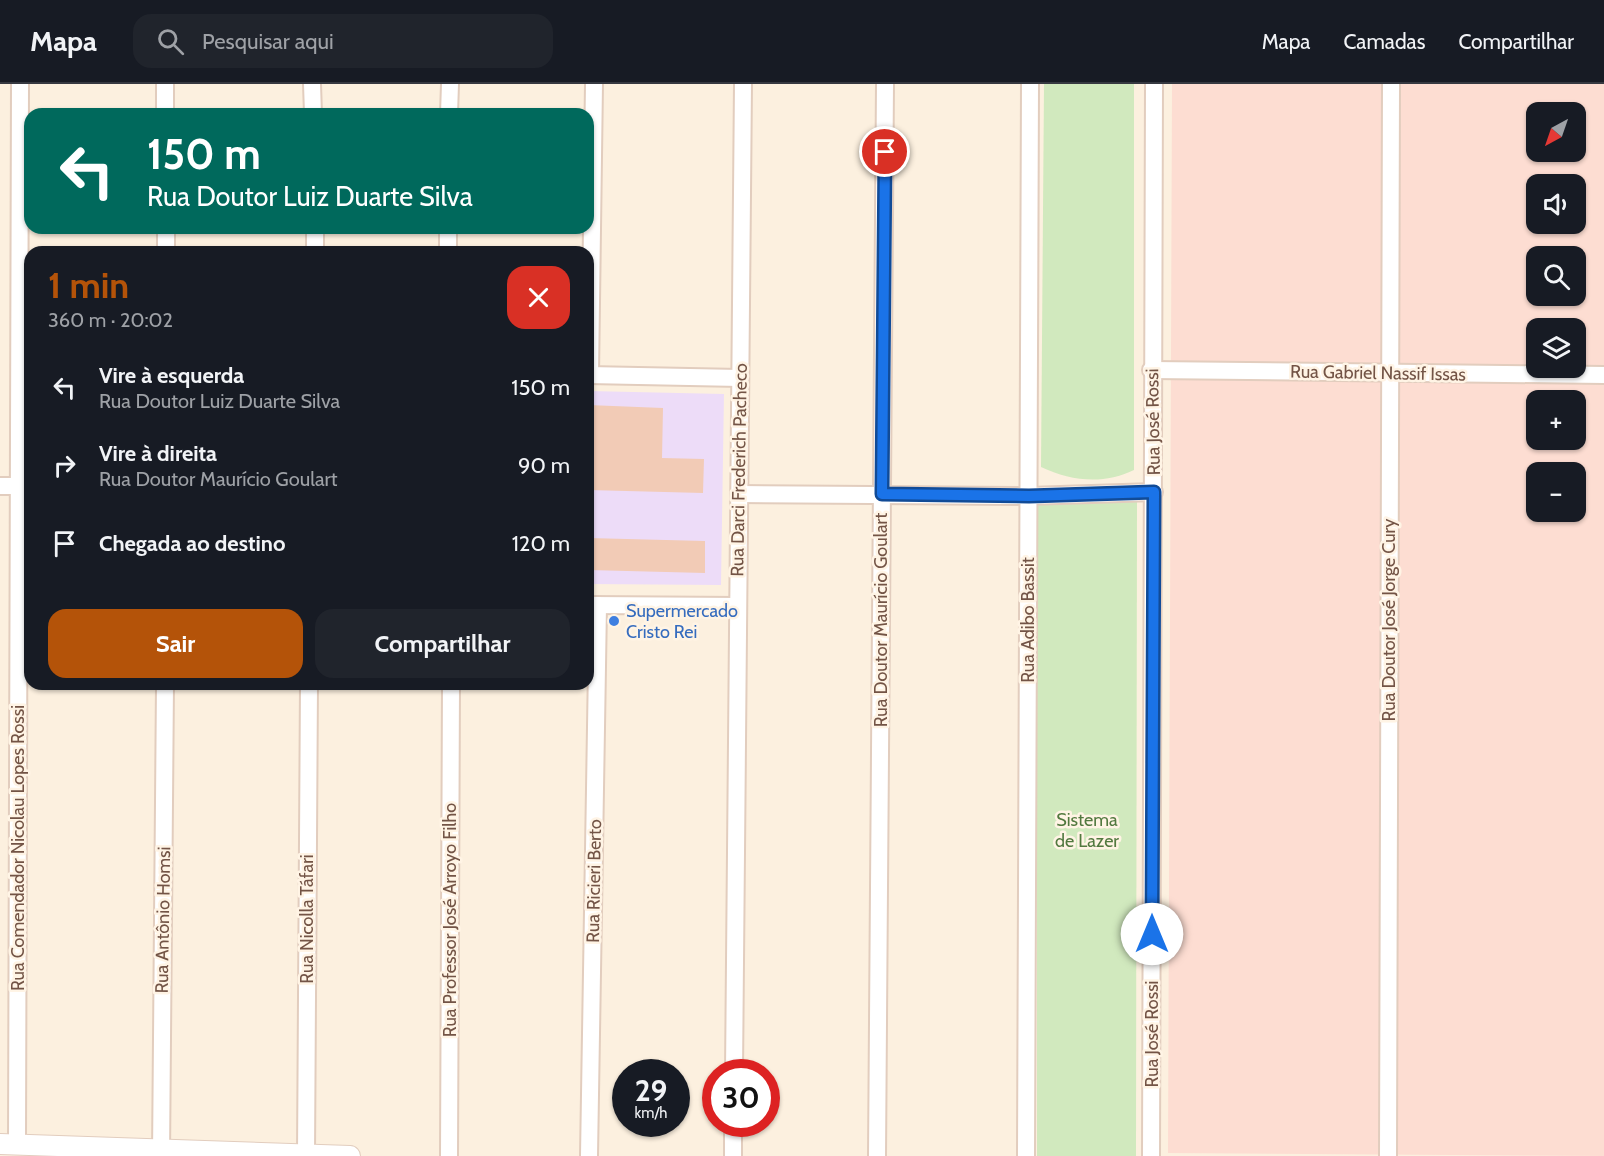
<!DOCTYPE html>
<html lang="pt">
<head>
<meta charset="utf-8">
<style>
  body { margin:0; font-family:Cabin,sans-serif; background:#20242c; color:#f1f3f6; height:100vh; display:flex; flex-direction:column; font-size:22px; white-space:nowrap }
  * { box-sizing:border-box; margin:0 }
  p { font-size:20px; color:#9ea1a6 }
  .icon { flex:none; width:33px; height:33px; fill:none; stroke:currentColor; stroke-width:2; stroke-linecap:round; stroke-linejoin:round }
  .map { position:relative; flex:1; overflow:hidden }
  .side { position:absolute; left:24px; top:162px; width:570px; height:444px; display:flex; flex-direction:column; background:#171b24; border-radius:18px; box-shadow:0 2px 4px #0004 }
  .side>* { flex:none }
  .top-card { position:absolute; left:24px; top:24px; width:570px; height:126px; border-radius:18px; box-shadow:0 2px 4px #0004; background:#00695c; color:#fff; overflow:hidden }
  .needle { width:39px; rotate:220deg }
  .controls { position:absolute; left:1526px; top:18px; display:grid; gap:12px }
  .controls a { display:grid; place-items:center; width:60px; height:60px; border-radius:12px; background:#171b24; box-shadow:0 2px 4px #0004; font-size:30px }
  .speed { position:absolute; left:612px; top:975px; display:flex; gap:12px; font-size:30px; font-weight:700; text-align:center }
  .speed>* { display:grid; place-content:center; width:78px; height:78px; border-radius:50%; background:#171b24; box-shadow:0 2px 4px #0004; line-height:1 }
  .speed small { font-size:15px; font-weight:400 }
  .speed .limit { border:9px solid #d22; background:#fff; color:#111 }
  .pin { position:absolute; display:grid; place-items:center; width:51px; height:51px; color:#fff; margin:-26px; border:3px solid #fff; border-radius:50%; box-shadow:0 2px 6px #0007 }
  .me { position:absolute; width:66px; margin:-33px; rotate:0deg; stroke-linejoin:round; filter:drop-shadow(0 0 4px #0008) }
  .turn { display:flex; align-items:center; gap:21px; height:126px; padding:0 24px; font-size:27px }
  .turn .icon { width:78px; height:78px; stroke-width:2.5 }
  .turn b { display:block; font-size:42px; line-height:51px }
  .round { display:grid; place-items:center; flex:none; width:63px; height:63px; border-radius:18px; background:#20242c }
  .headline { display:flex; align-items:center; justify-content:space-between; height:102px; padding:0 24px }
  h1 { font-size:36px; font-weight:700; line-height:45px; color:#b45309 }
  .cta { display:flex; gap:12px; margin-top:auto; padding:12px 24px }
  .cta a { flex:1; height:69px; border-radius:18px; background:#b45309; color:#fff; font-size:24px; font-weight:700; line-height:69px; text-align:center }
  .cta a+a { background:#20242c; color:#f1f3f6 }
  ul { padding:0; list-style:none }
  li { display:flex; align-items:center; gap:18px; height:78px; padding:0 24px }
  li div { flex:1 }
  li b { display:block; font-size:22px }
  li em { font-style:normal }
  header { display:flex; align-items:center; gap:36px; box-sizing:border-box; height:84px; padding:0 30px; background:#171b24; border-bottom:2px solid #363941 }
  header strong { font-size:28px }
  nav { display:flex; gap:33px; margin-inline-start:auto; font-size:21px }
  .search { width:420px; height:54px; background:#20242c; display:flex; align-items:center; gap:15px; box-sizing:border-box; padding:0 21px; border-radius:18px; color:#9ea1a6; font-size:22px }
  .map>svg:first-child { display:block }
</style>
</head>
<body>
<header>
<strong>Mapa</strong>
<div class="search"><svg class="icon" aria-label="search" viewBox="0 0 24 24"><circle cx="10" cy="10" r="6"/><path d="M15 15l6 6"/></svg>Pesquisar aqui</div>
<nav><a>Mapa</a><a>Camadas</a><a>Compartilhar</a></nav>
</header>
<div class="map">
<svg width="1604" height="1072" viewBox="0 0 1604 1072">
  <rect width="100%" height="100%" fill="#fcf0df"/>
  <path fill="#fdddd2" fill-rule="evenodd" d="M1172,0H1604V1072L1168,1069ZM1536,28H1575V68H1536ZM1536,100H1575V140H1536ZM1536,172H1575V212H1536ZM1536,244H1575V284H1536ZM1536,316H1575V356H1536ZM1536,388H1575V428H1536Z"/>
  <path fill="#eddcf8" d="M588,307L724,310L721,501L588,500Z"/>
  <g fill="#d1e9be">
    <path d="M1044,0H1134V386C1103,401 1071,397 1041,383Z"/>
    <path d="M1137,417L1136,1072H1037V421Z"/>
  </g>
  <g fill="#f2cbb6">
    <path d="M588,321L663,324L662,374L704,375L703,409L588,406Z"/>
    <path d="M588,454L705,457V489L588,486Z"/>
  </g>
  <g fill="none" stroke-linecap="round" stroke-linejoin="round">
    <g stroke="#e2cdbe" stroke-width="20">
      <g id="minor">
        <path d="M165,0V30"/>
        <path d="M312,0L313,30"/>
        <path d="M449,30L450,0"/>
        <path d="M166,144V168"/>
        <path d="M315,144V168"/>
        <path d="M448,168V144"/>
        <path d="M1151,286L1604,291"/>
        <path d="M588,291L740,294"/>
        <path d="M590,291L594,0"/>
        <path d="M0,402H29"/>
        <path d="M739,410L1029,412L1154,408"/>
        <path d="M589,521L738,522"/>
        <path d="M734,988L743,0"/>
        <path d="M17,1060L20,0"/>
        <path d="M306,1071L309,600"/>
        <path d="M161,1072L165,600"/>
        <path d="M449,1072L451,600"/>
        <path d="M589,1072L598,521"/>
        <path d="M733,1072V1040"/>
        <path d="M877,1072L885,0"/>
        <path d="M1026,1072L1030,0"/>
        <path d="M1151,1072L1154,0"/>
        <path d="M1388,1072L1391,0"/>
      </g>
    </g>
    <g stroke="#e2cdbe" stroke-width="22">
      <path id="tertiary" d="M0,1060L350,1072"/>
    </g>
    <use href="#minor" stroke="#fff" stroke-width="16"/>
    <use href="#tertiary" stroke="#fff" stroke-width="20"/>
  </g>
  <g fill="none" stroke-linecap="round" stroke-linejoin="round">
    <g stroke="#114b97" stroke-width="15">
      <path id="route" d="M885,68L882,410L1029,412L1154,408L1152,850"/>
    </g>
    <use href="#route" stroke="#1a73e8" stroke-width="10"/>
  </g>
  <circle fill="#3f7fe0" stroke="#fff4e5" stroke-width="2" cx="614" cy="537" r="6"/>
  <g text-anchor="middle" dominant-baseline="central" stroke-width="5" stroke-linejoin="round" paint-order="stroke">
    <g font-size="18" fill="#735446" stroke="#fff4e5">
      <text transform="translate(1378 289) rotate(1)">Rua Gabriel Nassif Issas</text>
      <text transform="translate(1153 338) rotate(-91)">Rua José Rossi</text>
      <text transform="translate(739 386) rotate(-89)">Rua Darci Frederich Pacheco</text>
      <text transform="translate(881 536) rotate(-90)">Rua Doutor Maurício Goulart</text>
      <text transform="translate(1028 536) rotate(-90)">Rua Adibo Bassit</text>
      <text transform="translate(1389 536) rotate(-90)">Rua Doutor José Jorge Cury</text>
      <text transform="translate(18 764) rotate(-90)">Rua Comendador Nicolau Lopes Rossi</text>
      <text transform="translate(594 797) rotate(-89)">Rua Ricieri Berto</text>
      <text transform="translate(307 835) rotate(-90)">Rua Nicolla Táfari</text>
      <text transform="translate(163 836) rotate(-89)">Rua Antônio Homsi</text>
      <text transform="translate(450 836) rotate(-90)">Rua Professor José Arroyo Filho</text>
      <text transform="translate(1152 950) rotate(-90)">Rua José Rossi</text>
    </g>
    <g font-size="18" fill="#366cbe" stroke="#fff4e5" text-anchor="start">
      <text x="626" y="527">Supermercado<tspan x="626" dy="21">Cristo Rei</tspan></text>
    </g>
    <g font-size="18" fill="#52793f" stroke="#fff4e5">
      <text x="1087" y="736">Sistema<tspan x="1087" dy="21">de Lazer</tspan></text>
    </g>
  </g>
</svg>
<div class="controls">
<a><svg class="needle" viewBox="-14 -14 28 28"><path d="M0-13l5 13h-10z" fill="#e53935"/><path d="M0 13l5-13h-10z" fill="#9ea1a6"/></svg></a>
<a><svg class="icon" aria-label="sound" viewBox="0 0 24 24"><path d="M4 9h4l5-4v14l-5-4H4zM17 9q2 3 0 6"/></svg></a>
<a><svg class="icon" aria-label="search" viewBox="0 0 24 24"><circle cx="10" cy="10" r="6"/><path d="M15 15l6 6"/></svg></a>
<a><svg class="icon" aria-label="layers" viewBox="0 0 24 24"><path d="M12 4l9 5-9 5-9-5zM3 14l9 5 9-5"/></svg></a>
<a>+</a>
<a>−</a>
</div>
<div class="speed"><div>29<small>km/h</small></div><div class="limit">30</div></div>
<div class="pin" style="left:885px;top:68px;background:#d93025"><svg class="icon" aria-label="arrive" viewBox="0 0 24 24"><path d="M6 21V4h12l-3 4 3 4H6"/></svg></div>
<svg class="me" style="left:1152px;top:850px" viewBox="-20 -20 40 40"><circle r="19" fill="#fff"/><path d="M0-13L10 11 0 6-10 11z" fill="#1a73e8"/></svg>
<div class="top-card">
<div class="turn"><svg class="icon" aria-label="left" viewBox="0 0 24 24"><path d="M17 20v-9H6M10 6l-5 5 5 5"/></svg><div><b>150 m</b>Rua Doutor Luiz Duarte Silva</div></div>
</div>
<section class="side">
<div class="headline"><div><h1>1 min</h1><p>360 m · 20:02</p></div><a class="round" style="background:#d93025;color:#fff"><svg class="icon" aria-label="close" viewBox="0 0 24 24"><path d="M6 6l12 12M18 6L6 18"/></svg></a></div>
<ul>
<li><svg class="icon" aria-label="left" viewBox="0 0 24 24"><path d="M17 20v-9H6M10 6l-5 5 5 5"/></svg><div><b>Vire à esquerda</b><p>Rua Doutor Luiz Duarte Silva</p></div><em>150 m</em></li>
<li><svg class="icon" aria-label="right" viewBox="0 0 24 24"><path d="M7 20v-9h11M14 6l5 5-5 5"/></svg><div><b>Vire à direita</b><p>Rua Doutor Maurício Goulart</p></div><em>90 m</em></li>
<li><svg class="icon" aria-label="arrive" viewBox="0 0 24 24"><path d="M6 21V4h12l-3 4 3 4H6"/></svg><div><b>Chegada ao destino</b></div><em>120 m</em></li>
</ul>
<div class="cta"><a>Sair</a><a>Compartilhar</a></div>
</section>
</div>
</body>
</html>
